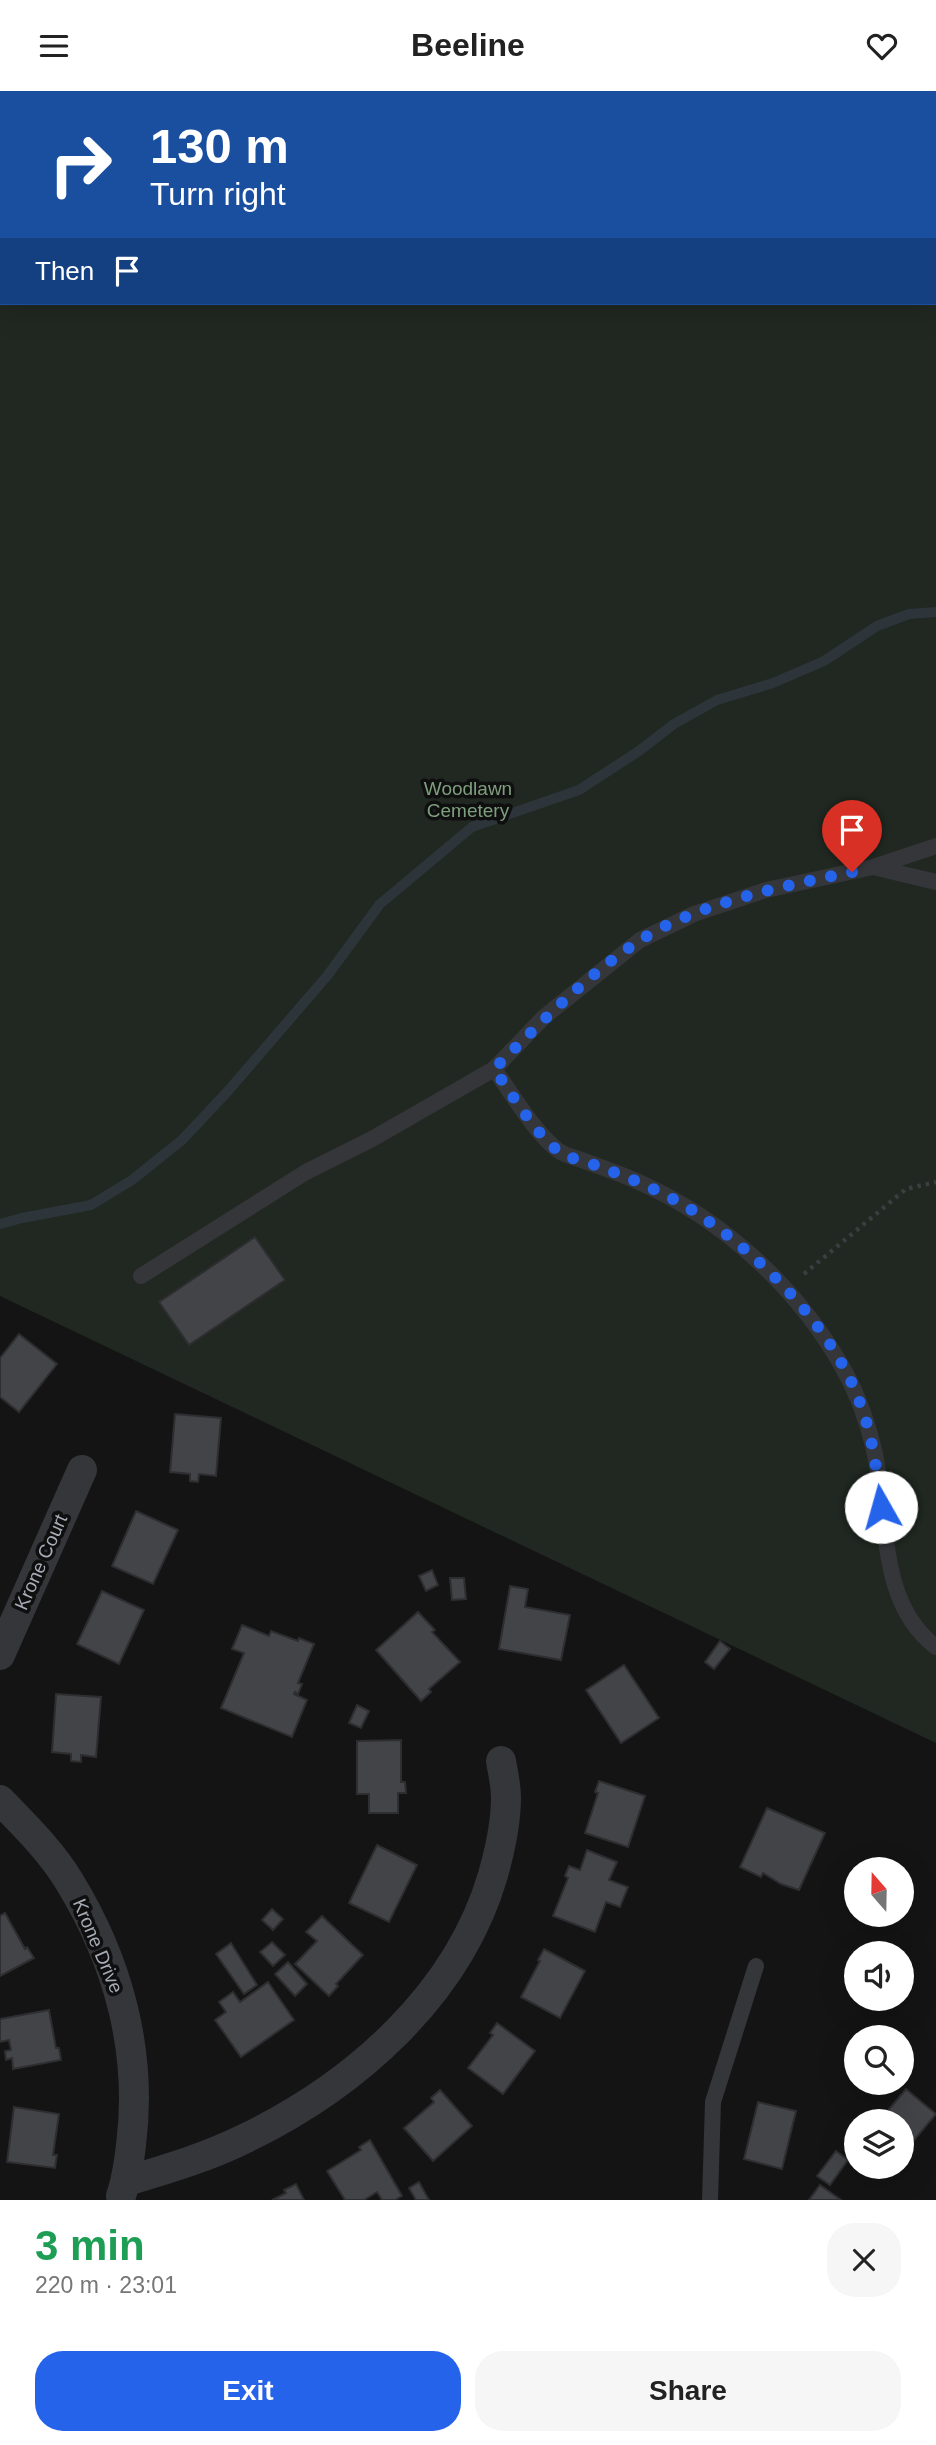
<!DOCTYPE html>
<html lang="en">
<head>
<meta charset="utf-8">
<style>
  body { margin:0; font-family:Helvetica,sans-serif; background:#f6f6f6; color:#222; height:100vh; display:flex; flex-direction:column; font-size:26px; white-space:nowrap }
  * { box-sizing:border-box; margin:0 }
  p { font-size:23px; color:#767676 }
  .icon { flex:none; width:38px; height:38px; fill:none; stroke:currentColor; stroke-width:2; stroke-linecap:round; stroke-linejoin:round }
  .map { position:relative; height:2109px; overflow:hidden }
  .details { display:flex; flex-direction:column; background:#fff; flex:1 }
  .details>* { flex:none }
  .guide { position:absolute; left:0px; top:0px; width:936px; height:214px; box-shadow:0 7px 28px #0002; background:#1a4fa0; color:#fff; overflow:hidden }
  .needle { width:46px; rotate:340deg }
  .buttons { position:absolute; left:844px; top:1766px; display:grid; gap:14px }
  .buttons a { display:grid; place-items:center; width:70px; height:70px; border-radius:50%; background:#fff; box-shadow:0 7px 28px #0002; font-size:35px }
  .pin { position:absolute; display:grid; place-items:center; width:60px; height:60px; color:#fff; margin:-72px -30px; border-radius:50% 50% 50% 0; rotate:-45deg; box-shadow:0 0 7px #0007 }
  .pin .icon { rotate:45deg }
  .me { position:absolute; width:77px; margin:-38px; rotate:353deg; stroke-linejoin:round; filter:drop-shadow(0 0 5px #0008) }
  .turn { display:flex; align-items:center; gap:24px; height:147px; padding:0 35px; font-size:32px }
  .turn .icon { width:91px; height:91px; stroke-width:2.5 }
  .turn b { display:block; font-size:49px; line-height:60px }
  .then { display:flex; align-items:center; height:66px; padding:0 35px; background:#0003; gap:14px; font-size:26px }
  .round { display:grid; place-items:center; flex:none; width:74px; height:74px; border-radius:28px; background:#f6f6f6 }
  .overview { display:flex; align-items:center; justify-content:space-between; height:119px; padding:0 35px }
  h1 { font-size:42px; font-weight:800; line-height:52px; color:#1e9e55 }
  .action { display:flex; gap:14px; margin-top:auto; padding:14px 35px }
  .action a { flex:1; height:80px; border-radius:28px; background:#2563eb; color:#fff; font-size:28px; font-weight:800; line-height:80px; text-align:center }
  .action a+a { background:#f6f6f6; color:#222 }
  header { display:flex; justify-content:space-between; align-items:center; height:91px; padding:0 35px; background:#fff; font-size:32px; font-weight:800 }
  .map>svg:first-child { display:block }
</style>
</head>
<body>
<header><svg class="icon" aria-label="menu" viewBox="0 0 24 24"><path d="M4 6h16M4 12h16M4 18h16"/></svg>Beeline<svg class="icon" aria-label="heart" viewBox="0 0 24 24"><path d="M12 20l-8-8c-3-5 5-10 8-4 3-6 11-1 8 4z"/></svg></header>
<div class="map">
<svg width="936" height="2109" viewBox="0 0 936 2109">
  <rect width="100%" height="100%" fill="#141415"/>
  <path fill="#202821" d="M233,0H936V1652L0,1205V171L2,169V212H934V2H231Z"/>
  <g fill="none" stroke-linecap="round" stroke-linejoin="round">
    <path stroke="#2d353b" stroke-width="10" d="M0,1133L22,1127L91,1114L132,1089L182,1049L228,1000L327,885L380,813L472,736L579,699L639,660L674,633L717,609L773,592L824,570L877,535L909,523L936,521"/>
  </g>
  <g fill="#434448" stroke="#2e2e31" stroke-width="2">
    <path d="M255,1146L285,1189L189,1254L159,1211Z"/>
    <path d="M19,1243L57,1273L19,1321L0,1306V1267Z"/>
    <path d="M175,1323L221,1327L216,1385L199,1383L198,1391L190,1390V1383L170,1381Z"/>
    <path d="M136,1420L178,1439L153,1493L112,1475Z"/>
    <path d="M432,1479L438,1494L426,1500L419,1485Z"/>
    <path d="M450,1487H464L466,1508L452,1509Z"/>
    <path d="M510,1495L528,1498L525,1516L570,1524L561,1569L499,1558Z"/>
    <path d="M102,1500L144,1519L119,1573L77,1553Z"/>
    <path d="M418,1521L435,1539L432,1541L460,1571L429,1598L431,1601L421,1610L376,1559Z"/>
    <path d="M242,1534L269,1545L271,1540L298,1550L299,1547L314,1553L298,1592L302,1593L298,1603L295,1601L294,1603L307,1609L292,1646L221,1617L244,1562L232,1558Z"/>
    <path d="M720,1550L730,1558L714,1578L705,1571Z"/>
    <path d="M624,1574L659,1627L621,1652L586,1599Z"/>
    <path d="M56,1603L101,1606L96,1666L81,1664V1671L71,1670V1663L52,1661Z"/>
    <path d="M357,1614L369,1620L361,1637L349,1632Z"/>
    <path d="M401,1649V1691H405L406,1702H398V1722H369V1703H357V1650Z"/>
    <path d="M599,1690L645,1705L628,1756L585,1742L598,1702L595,1701Z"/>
    <path d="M767,1717L825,1742L799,1799L781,1793L763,1782L761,1786L740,1776Z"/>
    <path d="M377,1754L417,1774L389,1831L349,1812Z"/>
    <path d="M587,1759L617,1771L609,1789L628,1796L620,1816L606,1811L595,1841L553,1825L568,1787L565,1785L569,1775L580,1779Z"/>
    <path d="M272,1818L283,1828L273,1839L262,1829Z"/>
    <path d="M5,1822L25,1858L27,1856L34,1867L0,1885V1825Z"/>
    <path d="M322,1825L363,1864L336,1893L338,1895L329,1905L295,1873L317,1850L306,1841Z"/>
    <path d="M272,1851L285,1864L273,1875L260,1861Z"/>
    <path d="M231,1852L257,1894L244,1903L216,1863Z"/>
    <path d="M544,1858L585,1880L560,1927L521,1906L540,1870L538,1869Z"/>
    <path d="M288,1871L307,1893L295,1905L275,1883Z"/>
    <path d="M268,1891L294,1929L241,1966L215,1929L226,1921L219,1911L233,1901L240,1911Z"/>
    <path d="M49,1919L56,1957H59L61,1969L13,1978L12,1967L6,1969L5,1960L11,1959L9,1949L0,1951V1928Z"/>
    <path d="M497,1932L535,1960L503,2003L468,1977L493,1944L490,1942Z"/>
    <path d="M906,1998L936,2023L901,2065V2030H879Z"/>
    <path d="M440,1999L472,2035L433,2070L404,2037L434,2011L431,2007Z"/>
    <path d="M758,2011L796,2020L782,2078L744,2068Z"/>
    <path d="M14,2016L59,2023L53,2064H57L55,2077L7,2071Z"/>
    <path d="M370,2049L402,2105L395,2109H382L377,2101L364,2109H345L327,2080L361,2059L359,2056Z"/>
    <path d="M836,2060L848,2069L830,2094L817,2085Z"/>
    <path d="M419,2091L429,2109H416L409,2097Z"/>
    <path d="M296,2093L304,2109H272L286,2102L284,2099Z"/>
    <path d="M820,2094L841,2109H809Z"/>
  </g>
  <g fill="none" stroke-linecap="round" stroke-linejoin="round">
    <path stroke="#3b3d41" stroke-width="4.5" stroke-dasharray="3.5 5" stroke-linecap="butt" d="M804,1183L906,1098L936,1091"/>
    <g stroke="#35363a" stroke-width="16">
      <path d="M877,777L936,791"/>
      <path d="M494,978C511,1001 536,1044 559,1060C565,1064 573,1066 579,1068C600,1076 623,1083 643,1093C723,1129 796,1196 840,1272C855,1297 866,1326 873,1355C890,1421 875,1510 936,1556"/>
      <path d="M141,1185L306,1081L372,1048L494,978L544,926L640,849L694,823L766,799L873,776L936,755"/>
      <path d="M710,2109L713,2011L756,1875"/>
    </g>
    <g stroke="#35363a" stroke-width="30">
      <path d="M0,1564L82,1379"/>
      <path d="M0,1709C24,1734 51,1760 69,1790C118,1870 143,1960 131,2054C129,2072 127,2088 121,2105"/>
      <path d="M127,2090C167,2078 208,2066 246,2047C355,1994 458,1904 493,1784C500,1759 506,1733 506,1707C506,1694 503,1682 501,1670"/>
    </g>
  </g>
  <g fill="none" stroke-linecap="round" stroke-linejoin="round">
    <path stroke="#2563eb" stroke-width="12" stroke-dasharray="0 21.6" d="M852,781C784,795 697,812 639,850C584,886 540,933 494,978C510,1000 538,1047 560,1061C571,1068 587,1071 600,1076C630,1087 659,1099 687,1116C756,1159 832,1234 860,1312C873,1346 877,1381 881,1416"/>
  </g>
  <g text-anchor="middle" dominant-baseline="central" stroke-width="7" stroke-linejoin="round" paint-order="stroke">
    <g font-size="19" fill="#7e9f7e" stroke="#0f0f10">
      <text x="468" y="697">Woodlawn<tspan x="468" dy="22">Cemetery</tspan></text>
    </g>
    <g font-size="19" fill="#a6abb5" stroke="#0f0f10">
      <text transform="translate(41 1471) rotate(-66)">Krone Court</text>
      <text transform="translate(98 1855) rotate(67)">Krone Drive</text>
    </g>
  </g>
</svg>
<div class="buttons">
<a><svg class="needle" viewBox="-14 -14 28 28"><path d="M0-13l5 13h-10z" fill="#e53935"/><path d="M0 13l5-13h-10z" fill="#767676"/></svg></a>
<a><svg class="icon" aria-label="sound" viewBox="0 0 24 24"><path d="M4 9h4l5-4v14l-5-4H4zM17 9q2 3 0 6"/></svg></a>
<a><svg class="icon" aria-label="search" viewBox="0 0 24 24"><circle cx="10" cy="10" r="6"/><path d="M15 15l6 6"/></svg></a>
<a><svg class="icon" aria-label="layers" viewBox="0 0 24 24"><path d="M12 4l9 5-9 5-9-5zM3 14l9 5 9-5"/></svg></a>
</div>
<div class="pin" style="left:852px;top:781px;background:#d93025"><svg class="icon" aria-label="arrive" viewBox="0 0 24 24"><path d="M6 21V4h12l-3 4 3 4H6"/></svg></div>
<svg class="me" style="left:881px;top:1416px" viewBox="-20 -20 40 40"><circle r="19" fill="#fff"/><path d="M0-13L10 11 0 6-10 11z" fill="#2563eb"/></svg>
<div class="guide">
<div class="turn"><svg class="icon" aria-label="right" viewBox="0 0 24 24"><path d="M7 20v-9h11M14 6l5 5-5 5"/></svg><div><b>130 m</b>Turn right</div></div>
<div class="then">Then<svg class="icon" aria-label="arrive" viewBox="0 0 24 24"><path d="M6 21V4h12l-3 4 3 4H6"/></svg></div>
</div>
</div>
<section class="details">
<div class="overview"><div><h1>3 min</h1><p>220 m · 23:01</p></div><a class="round"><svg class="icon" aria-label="close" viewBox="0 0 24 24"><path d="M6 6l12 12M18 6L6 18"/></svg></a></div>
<div class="action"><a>Exit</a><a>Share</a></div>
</section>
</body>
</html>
